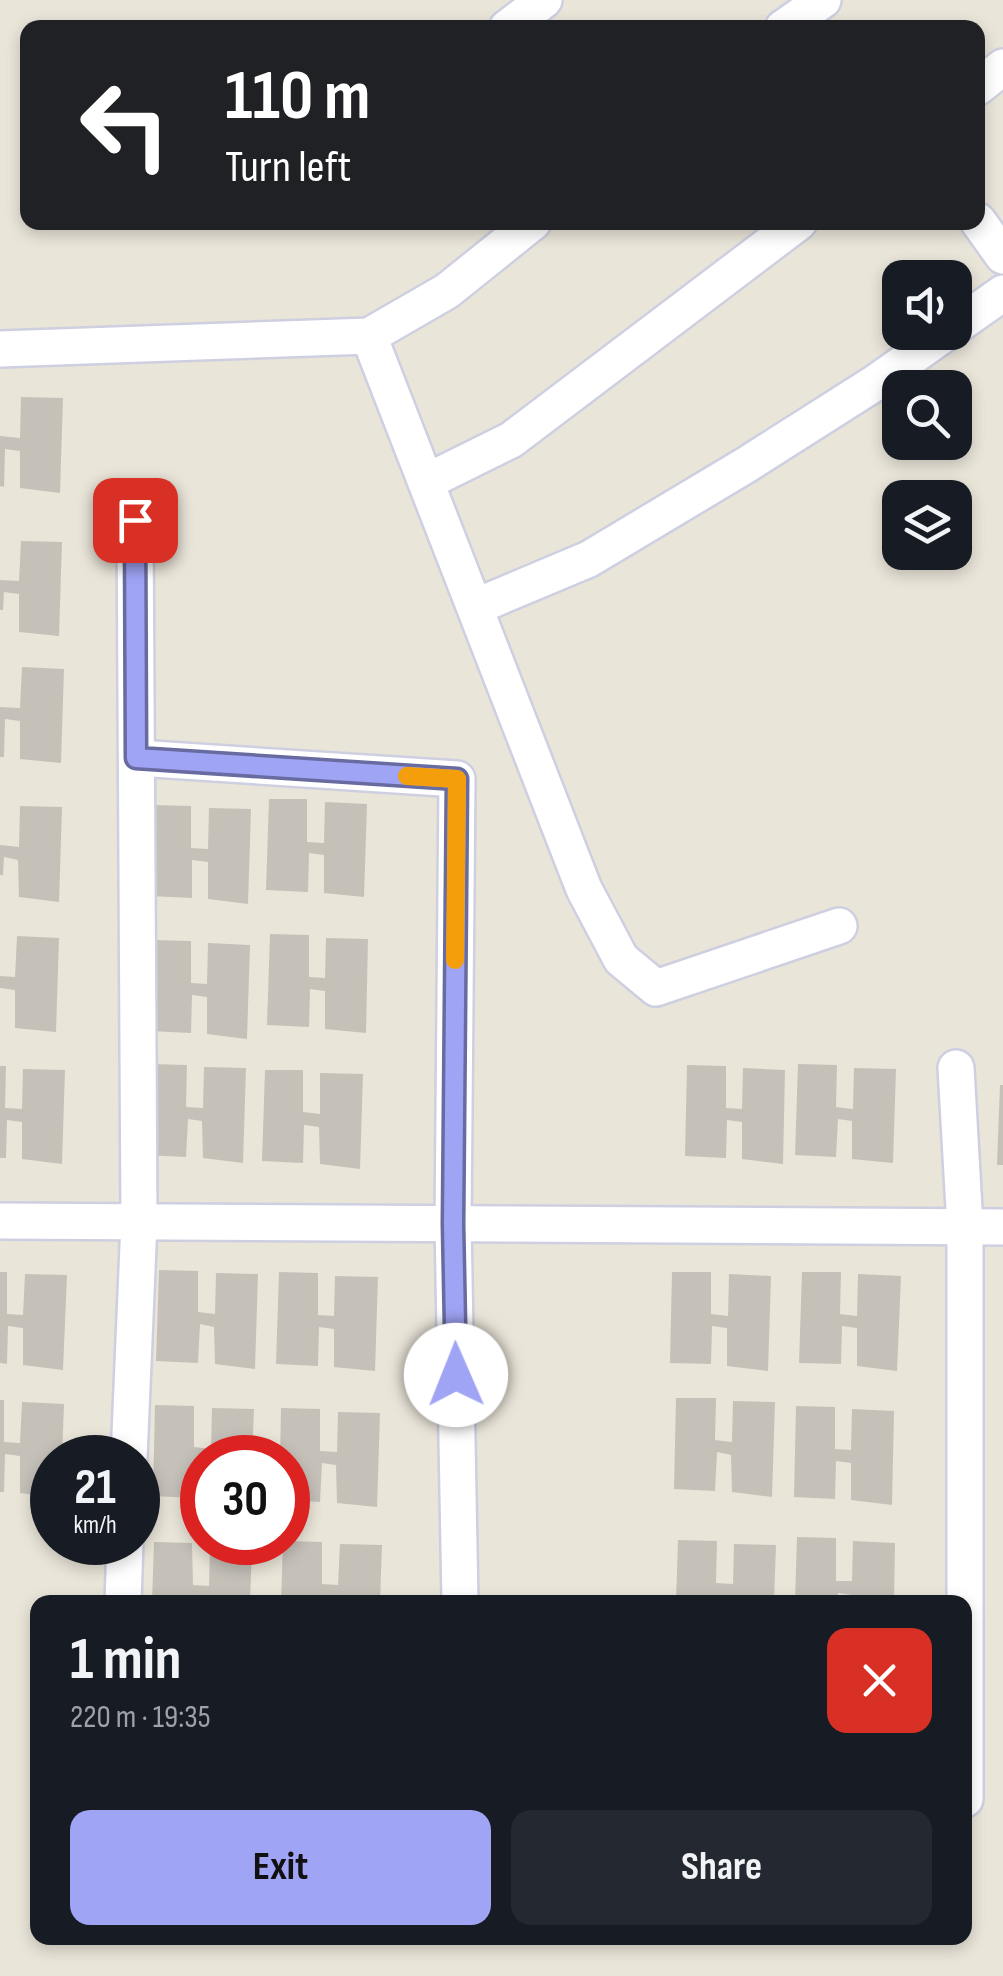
<!DOCTYPE html>
<html lang="en">
<head>
<meta charset="utf-8">
<style>
  body { margin:0; font-family:"Sofia Sans Condensed",sans-serif; background:#242831; color:#f1f3f6; height:100vh; display:flex; flex-direction:column; font-size:38px; white-space:nowrap }
  * { box-sizing:border-box; margin:0 }
  p { font-size:32px; color:#9ea1a6 }
  .icon { flex:none; width:55px; height:55px; fill:none; stroke:currentColor; stroke-width:2; stroke-linecap:round; stroke-linejoin:round }
  .map { position:relative; flex:1; overflow:hidden }
  .drawer { position:absolute; left:30px; top:1595px; width:942px; height:350px; display:flex; flex-direction:column; background:#171b24; border-radius:20px; box-shadow:0 5px 15px #0003 }
  .drawer>* { flex:none }
  .top-card { position:absolute; left:20px; top:20px; width:965px; height:210px; border-radius:20px; box-shadow:0 5px 15px #0003; background:#202124; color:#fff; overflow:hidden }
  .tools { position:absolute; left:882px; top:260px; display:grid; gap:20px }
  .tools a { display:grid; place-items:center; width:90px; height:90px; border-radius:20px; background:#171b24; box-shadow:0 5px 15px #0003; font-size:50px }
  .speed { position:absolute; left:30px; top:1435px; display:flex; gap:20px; font-size:50px; font-weight:700; text-align:center }
  .speed>* { display:grid; place-content:center; width:130px; height:130px; border-radius:50%; background:#171b24; box-shadow:0 5px 15px #0003; line-height:1 }
  .speed small { font-size:25px; font-weight:400 }
  .speed .limit { border:15px solid #d22; background:#fff; color:#111 }
  .pin { position:absolute; display:grid; place-items:center; width:85px; height:85px; color:#fff; margin:-42px; border-radius:20px; box-shadow:0 5px 15px #0006 }
  .me { position:absolute; width:110px; margin:-55px; rotate:359deg; stroke-linejoin:round; filter:drop-shadow(0 0 8px #0008) }
  .turn { display:flex; align-items:center; gap:35px; height:210px; padding:0 40px; font-size:45px }
  .turn .icon { width:130px; height:130px; stroke-width:2.5 }
  .turn b { display:block; font-size:70px; line-height:85px }
  .round { display:grid; place-items:center; flex:none; width:105px; height:105px; border-radius:20px; background:#242831 }
  .overview { display:flex; align-items:center; justify-content:space-between; height:170px; padding:0 40px }
  h1 { font-size:60px; font-weight:700; line-height:75px }
  .cta { display:flex; gap:20px; margin-top:auto; padding:20px 40px }
  .cta a { flex:1; height:115px; border-radius:20px; background:#a0a4f5; color:#111; font-size:40px; font-weight:700; line-height:115px; text-align:center }
  .cta a+a { background:#242831; color:#f1f3f6 }
  .map>svg:first-child { display:block }
</style>
</head>
<body>
<div class="map">
<svg width="1003" height="1976" viewBox="0 0 1003 1976">
  <rect width="100%" height="100%" fill="#eae5d9"/>
  <g fill="#c5c1b9">
    <path d="M21,397L63,398L60,493L20,488V451L5,449L4,487L0,486V436L20,438Z"/>
    <path d="M21,541L62,542L59,636L19,632V594L4,592L3,610H0V580L19,581Z"/>
    <path d="M22,667L64,669L61,763L20,759V721L5,719L4,757H0V707L20,708Z"/>
    <path d="M269,799H307V842L324,843L325,802L367,804L364,897L324,893V855L309,853L308,892L266,890Z"/>
    <path d="M153,805L191,806V848L208,849L209,808L251,809L248,904L208,899V862L192,860V898L150,896Z"/>
    <path d="M20,806L62,807L59,902L19,897L18,860L4,857L3,875H0V845L19,847Z"/>
    <path d="M270,934L309,935V977L325,978L326,938L368,939L366,1033L325,1029V991L310,989L309,1027L267,1025Z"/>
    <path d="M17,936L59,938L56,1032L15,1028V990L0,988V976L15,977Z"/>
    <path d="M152,940L191,941V983L207,984L208,943L250,945L247,1039L207,1034V997L192,995L191,1033L149,1031Z"/>
    <path d="M148,1064L187,1065L186,1107L203,1108L204,1067L246,1068L243,1163L203,1158L202,1121L188,1119L186,1157L145,1155Z"/>
    <path d="M798,1064L837,1065L836,1107L853,1109L854,1068L896,1069L893,1163L852,1159V1121L838,1119L836,1157L795,1155Z"/>
    <path d="M687,1065L726,1066V1108L742,1109L743,1068L785,1070L783,1164L742,1159V1122L727,1120L726,1158L685,1156Z"/>
    <path d="M0,1066H6L5,1108L22,1109L23,1069L65,1070L62,1164L22,1159V1122L7,1120L6,1158H0Z"/>
    <path d="M265,1070H303V1112L320,1114V1073L363,1074L360,1169L320,1164L319,1127L304,1125L303,1163L262,1161Z"/>
    <path d="M1000,1085H1003V1165H997Z"/>
    <path d="M159,1270L198,1271V1312L215,1314L216,1273L258,1274L255,1369L215,1364L214,1327L200,1324L198,1363L156,1361Z"/>
    <path d="M0,1272H7V1314L23,1315L25,1274L67,1275L63,1370L23,1365V1328L8,1326L7,1364L0,1363Z"/>
    <path d="M279,1272L318,1273V1315L334,1316L335,1276L378,1277L375,1371L334,1367V1329L319,1327L318,1366L276,1364Z"/>
    <path d="M672,1272H711V1314L728,1316L729,1274L771,1276L768,1371L727,1366V1328L712,1326L711,1364L670,1363Z"/>
    <path d="M802,1272H841L840,1314L857,1316L858,1274L901,1276L897,1371L857,1366V1328L842,1326L841,1364L799,1363Z"/>
    <path d="M676,1398H716L715,1440L732,1442L733,1401L775,1402L772,1497L732,1492L731,1455L717,1452L715,1491L674,1489Z"/>
    <path d="M0,1400H4V1442L20,1443L22,1402L64,1404L62,1458H52V1497L20,1493V1456L5,1454L4,1492H0Z"/>
    <path d="M155,1405L194,1406V1447L211,1449L212,1408L254,1409L252,1458L196,1459L194,1498L153,1496Z"/>
    <path d="M796,1406L835,1407V1449L851,1450L852,1409L894,1411L892,1505L851,1500V1463L836,1461L835,1499L794,1497Z"/>
    <path d="M281,1408L320,1409V1451L337,1452L338,1412L380,1413L377,1507L337,1503L336,1465L322,1463L320,1502L288,1500V1458H280Z"/>
    <path d="M797,1537L836,1538V1581H852L853,1541L895,1543L894,1602H852V1595L838,1593L837,1602H795Z"/>
    <path d="M678,1540L717,1541L716,1583L733,1584L734,1544L776,1545L774,1602H733L732,1597L718,1595V1602H676Z"/>
    <path d="M288,1541L322,1542V1584L338,1585L340,1544L382,1545L380,1602H338V1598L323,1596V1602H281L283,1542Z"/>
    <path d="M154,1542L192,1543L193,1585L209,1586L210,1545L252,1547L250,1602H209V1599L194,1597V1602H152Z"/>
  </g>
  <g fill="none" stroke-linecap="round" stroke-linejoin="round">
    <g stroke="#cecfe0" stroke-width="40">
      <g id="street">
        <path d="M507,28L544,0"/>
        <path d="M783,28L823,0"/>
        <path d="M978,87L1003,67"/>
        <path d="M978,221L1003,256"/>
        <path d="M955,327L1003,293"/>
        <path d="M369,336L584,889L621,959L656,988L839,926"/>
        <path d="M0,349L369,336L447,291L533,222"/>
        <path d="M426,482L511,440L799,222"/>
        <path d="M475,607L589,559L746,465L875,383L947,332"/>
        <path d="M137,758L457,779L453,1223L460,1602"/>
        <path d="M956,1068L965,1227V1799"/>
        <path d="M0,1221L1003,1227"/>
        <path d="M129,1458L139,1222L135,520"/>
        <path d="M123,1602L125,1542"/>
      </g>
    </g>
    <use href="#street" stroke="#fff" stroke-width="35"/>
  </g>
  <g fill="none" stroke-linecap="round" stroke-linejoin="round">
    <g stroke="#686b9f" stroke-width="25">
      <path id="route" d="M135,520L136,758L457,779L453,1224L456,1375"/>
    </g>
    <use href="#route" stroke="#a0a4f5" stroke-width="18"/>
    <path stroke="#f59e0b" stroke-width="18" d="M407,776L457,779L455,960"/>
  </g>
</svg>
<div class="tools">
<a><svg class="icon" aria-label="sound" viewBox="0 0 24 24"><path d="M4 9h4l5-4v14l-5-4H4zM17 9q2 3 0 6"/></svg></a>
<a><svg class="icon" aria-label="search" viewBox="0 0 24 24"><circle cx="10" cy="10" r="6"/><path d="M15 15l6 6"/></svg></a>
<a><svg class="icon" aria-label="layers" viewBox="0 0 24 24"><path d="M12 4l9 5-9 5-9-5zM3 14l9 5 9-5"/></svg></a>
</div>
<div class="speed"><div>21<small>km/h</small></div><div class="limit">30</div></div>
<div class="pin" style="left:135px;top:520px;background:#d93025"><svg class="icon" aria-label="arrive" viewBox="0 0 24 24"><path d="M6 21V4h12l-3 4 3 4H6"/></svg></div>
<svg class="me" style="left:456px;top:1375px" viewBox="-20 -20 40 40"><circle r="19" fill="#fff"/><path d="M0-13L10 11 0 6-10 11z" fill="#a0a4f5"/></svg>
<div class="top-card">
<div class="turn"><svg class="icon" aria-label="left" viewBox="0 0 24 24"><path d="M17 20v-9H6M10 6l-5 5 5 5"/></svg><div><b>110 m</b>Turn left</div></div>
</div>
<section class="drawer">
<div class="overview"><div><h1>1 min</h1><p>220 m · 19:35</p></div><a class="round" style="background:#d93025;color:#fff"><svg class="icon" aria-label="close" viewBox="0 0 24 24"><path d="M6 6l12 12M18 6L6 18"/></svg></a></div>
<div class="cta"><a>Exit</a><a>Share</a></div>
</section>
</div>
</body>
</html>
